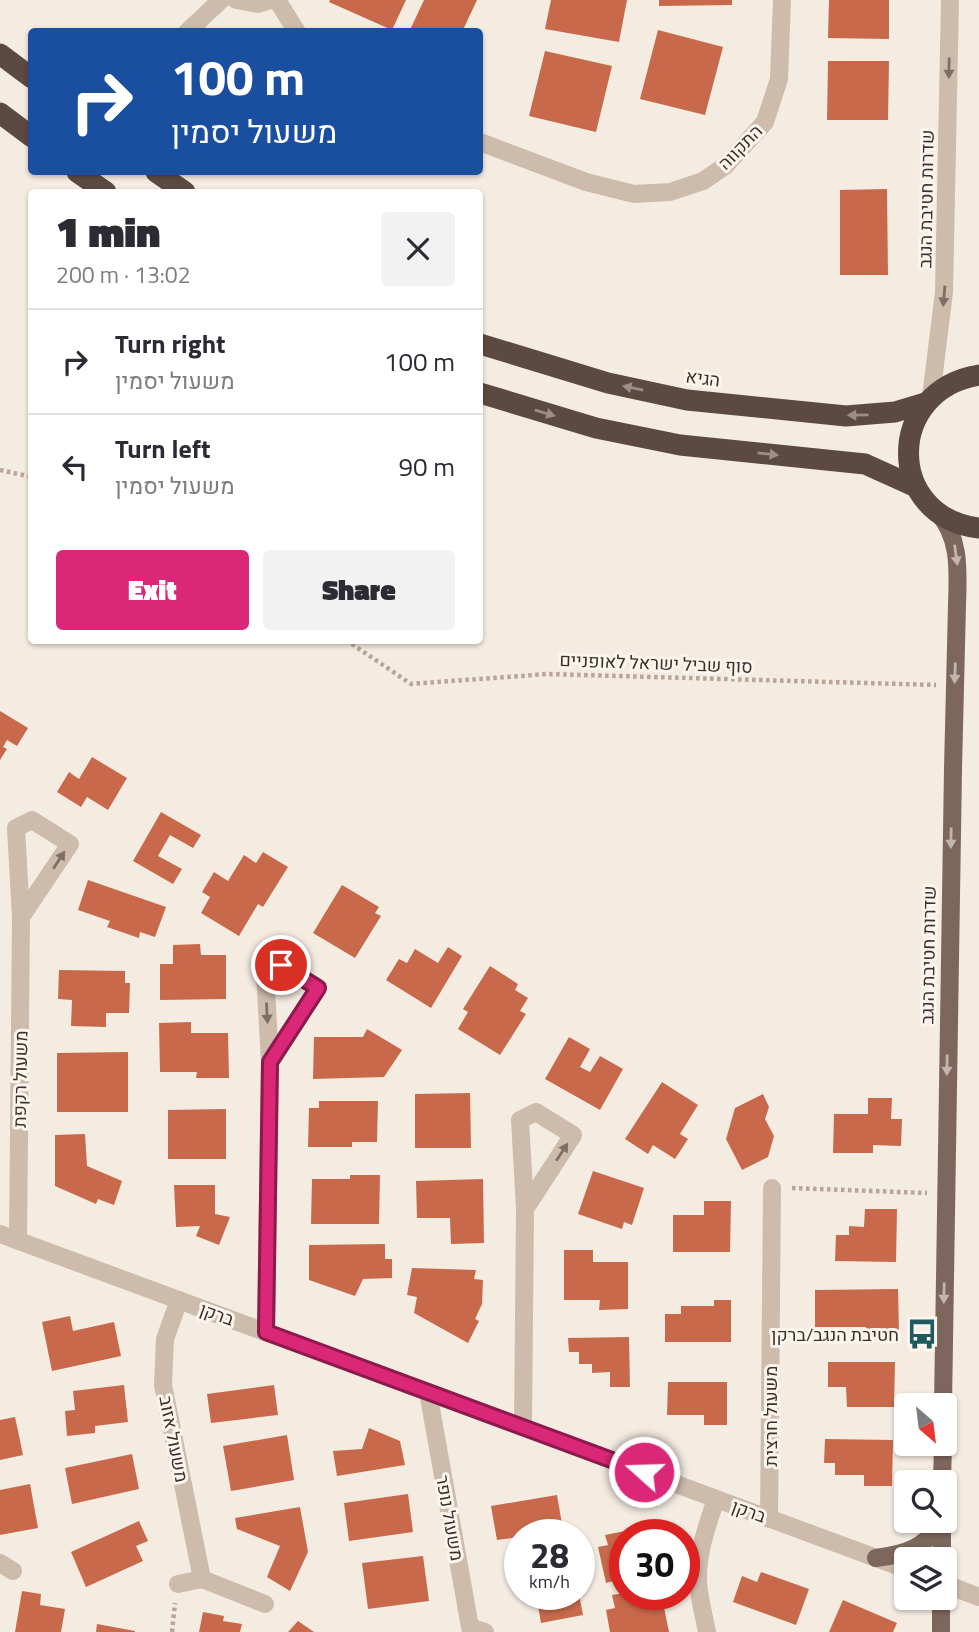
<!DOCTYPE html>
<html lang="en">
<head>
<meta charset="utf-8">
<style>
  body { margin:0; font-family:"Titillium Web",Heebo,sans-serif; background:#f2f2f3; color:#2b2b33; height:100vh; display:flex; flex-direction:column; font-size:26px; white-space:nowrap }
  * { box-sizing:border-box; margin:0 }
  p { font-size:23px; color:#7c7c81 }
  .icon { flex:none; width:38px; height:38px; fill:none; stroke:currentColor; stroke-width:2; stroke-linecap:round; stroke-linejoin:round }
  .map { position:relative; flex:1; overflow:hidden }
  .panel { position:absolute; left:28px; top:189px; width:455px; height:455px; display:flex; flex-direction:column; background:#fff; border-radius:7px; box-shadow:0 2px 5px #0004 }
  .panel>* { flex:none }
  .banner { position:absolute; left:28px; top:28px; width:455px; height:147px; border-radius:7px; box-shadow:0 2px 5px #0004; background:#1a4fa0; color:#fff; overflow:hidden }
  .needle { width:46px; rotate:152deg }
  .tools { position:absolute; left:894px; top:1393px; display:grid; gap:14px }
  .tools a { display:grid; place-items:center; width:63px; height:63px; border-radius:7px; background:#fff; box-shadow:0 2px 5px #0004; font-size:35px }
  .speed { position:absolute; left:504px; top:1519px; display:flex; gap:14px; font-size:35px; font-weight:700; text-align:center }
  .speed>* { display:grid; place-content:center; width:91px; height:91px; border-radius:50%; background:#fff; box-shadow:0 2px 5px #0004; line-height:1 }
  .speed small { font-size:18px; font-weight:400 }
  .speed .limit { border:10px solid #d22; background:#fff; color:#111 }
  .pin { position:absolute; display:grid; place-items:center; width:60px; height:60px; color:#fff; margin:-30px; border:4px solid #fff; border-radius:50%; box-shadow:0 2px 7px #0007 }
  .me { position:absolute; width:77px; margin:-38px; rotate:290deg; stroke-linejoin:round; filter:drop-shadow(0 0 5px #0008) }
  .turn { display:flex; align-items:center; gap:24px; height:147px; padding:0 28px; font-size:32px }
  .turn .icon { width:91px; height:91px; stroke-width:2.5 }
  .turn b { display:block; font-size:49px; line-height:60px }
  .round { display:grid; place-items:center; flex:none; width:74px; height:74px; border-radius:7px; background:#f2f2f3 }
  .summary { display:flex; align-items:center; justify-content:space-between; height:119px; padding:0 28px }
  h1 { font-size:42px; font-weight:800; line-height:52px }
  .primary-button { display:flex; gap:14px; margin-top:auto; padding:14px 28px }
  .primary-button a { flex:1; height:80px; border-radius:7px; background:#db2777; color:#fff; font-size:28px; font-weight:800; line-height:80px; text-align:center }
  .primary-button a+a { background:#f2f2f3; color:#2b2b33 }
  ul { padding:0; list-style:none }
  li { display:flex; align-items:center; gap:21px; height:105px; padding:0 28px; border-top:2px solid #e1e1e2 }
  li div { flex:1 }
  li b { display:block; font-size:26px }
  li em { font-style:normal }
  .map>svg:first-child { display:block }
</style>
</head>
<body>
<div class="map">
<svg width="979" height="1632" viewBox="0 0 979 1632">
  <rect width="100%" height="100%" fill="#f4ebe1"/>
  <g fill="#c8694b">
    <path d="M330,0H406L392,30L329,2Z"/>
    <path d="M424,0H477L462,32H409Z"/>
    <path d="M551,0H627L619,42L545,29Z"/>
    <path d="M659,0H732V5L659,6Z"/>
    <path d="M829,0H889V39L828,38Z"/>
    <path d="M658,30L723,47L705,115L640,99Z"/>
    <path d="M545,51L612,66L596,132L529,116Z"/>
    <path d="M828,61H889L888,120H827Z"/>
    <path d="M887,189L888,275H840V190Z"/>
    <path d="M0,711L28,728L17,746L7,740L3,747L7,749L0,760Z"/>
    <path d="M92,757L127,778L108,810L87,797L81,807L57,792L69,772L79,779Z"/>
    <path d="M161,812L201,835L193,848L170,835L158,856L182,869L173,884L133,861Z"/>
    <path d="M263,852L288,867L263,907L258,904L239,936L201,913L210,897L202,892L214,872L228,881L244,855L256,863Z"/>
    <path d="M88,880L166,907L155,937L140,932L139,938L107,927L110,921L78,910Z"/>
    <path d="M342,885L379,907L375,913L381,916L355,958L313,933Z"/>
    <path d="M200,944L201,955H226V999L160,1000V964H173V945Z"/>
    <path d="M448,947L462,956L431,1008L386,980L399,959L407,963L415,949L438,963Z"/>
    <path d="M490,966L518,984L515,990L528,998L520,1011L526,1014L500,1055L458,1029L468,1012L463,1009Z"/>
    <path d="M59,970L125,971V983H130L129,1013H106V1027L71,1026L72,1000L58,999Z"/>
    <path d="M191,1022V1033H228L229,1078H196L197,1072H160L159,1023Z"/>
    <path d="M367,1029L402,1050L384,1077L313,1079L314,1037H363Z"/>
    <path d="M569,1037L590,1049L580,1067L590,1072L600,1056L623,1069L600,1110L545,1079Z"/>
    <path d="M128,1052V1112H57V1053Z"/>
    <path d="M662,1082L698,1105L680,1134L688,1139L675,1159L653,1145L648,1154L625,1139Z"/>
    <path d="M470,1093L471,1148H415V1094Z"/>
    <path d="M763,1094L769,1107L765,1119L774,1136L768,1157L742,1170L726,1139L735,1108Z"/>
    <path d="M868,1098H892L891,1119H902L901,1146L873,1145V1153H833L834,1114H868Z"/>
    <path d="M319,1101H378L377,1142H352V1147H308L309,1108H319Z"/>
    <path d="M226,1109V1159H168V1110Z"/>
    <path d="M85,1134L87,1166L122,1181L114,1205L98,1199L96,1204L55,1186V1135Z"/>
    <path d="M593,1171L644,1188L632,1225L624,1222L622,1229L578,1214Z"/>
    <path d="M350,1175H380L379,1224H311L312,1179H350Z"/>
    <path d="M483,1179L484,1243L451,1244L450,1218H417L416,1181Z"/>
    <path d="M174,1185H215V1214L230,1217L219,1245L196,1236L200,1226L176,1227Z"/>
    <path d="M704,1201H731L730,1252H673V1215H704Z"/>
    <path d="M865,1209H897L896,1262L835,1261L836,1235H849V1226L864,1227Z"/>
    <path d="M385,1244V1259H392V1278L363,1279L355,1296L309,1280V1245Z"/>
    <path d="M564,1250H593V1262H628V1309L599,1310L600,1300H564Z"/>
    <path d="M412,1268L476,1270L474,1279L483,1280L482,1304L475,1319L479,1321L468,1343L414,1313L417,1297L407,1295Z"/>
    <path d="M898,1289L899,1332H866V1327H815V1290Z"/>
    <path d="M714,1300H731V1342H665V1314H681V1306H714Z"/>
    <path d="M70,1316L73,1331L114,1322L121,1356L52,1371L42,1322Z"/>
    <path d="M629,1337L630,1387H610V1372L592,1373V1364H579V1352H569L568,1338Z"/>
    <path d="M828,1362H895L894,1407H847L846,1387H828Z"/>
    <path d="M668,1382H727V1425H704V1415H667Z"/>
    <path d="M124,1385L128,1422L95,1426V1433L67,1436L65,1411L75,1410L73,1391Z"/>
    <path d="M274,1385L278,1415L211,1423L207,1394Z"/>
    <path d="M15,1417L23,1455L0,1460V1420Z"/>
    <path d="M369,1428L400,1441L405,1465L337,1476L333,1451L362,1449Z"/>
    <path d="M287,1435L294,1480L231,1491L223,1446Z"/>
    <path d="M825,1439L893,1440L892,1486H864V1475H835V1463H824Z"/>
    <path d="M132,1454L139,1489L72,1504L65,1468Z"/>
    <path d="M30,1484L38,1528L0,1535V1490Z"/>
    <path d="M408,1494L413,1532L349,1541L344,1503Z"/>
    <path d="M557,1495L563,1530L520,1535V1537L497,1540L491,1506Z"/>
    <path d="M300,1507L308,1552L290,1591L267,1577L280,1546L237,1529L235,1518Z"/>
    <path d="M139,1521L148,1541L136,1546L143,1561L86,1587L71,1552Z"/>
    <path d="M630,1530L631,1535H625V1578L606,1583L598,1547L608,1545L605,1535Z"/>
    <path d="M423,1556L429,1601L368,1609L362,1563Z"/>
    <path d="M761,1572L809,1589L796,1625L733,1602L742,1576L757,1582Z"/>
    <path d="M22,1591L41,1594L40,1605L65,1609L61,1632H15Z"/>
    <path d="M625,1593L643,1594L644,1602L662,1598L669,1632H610L606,1610L615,1608L612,1595Z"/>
    <path d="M536,1594H579L583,1615L541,1623Z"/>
    <path d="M843,1600L897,1623L893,1632H829Z"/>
    <path d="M203,1612L224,1616L223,1621L242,1624L240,1632H199Z"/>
    <path d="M298,1621L314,1632H288Z"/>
    <path d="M97,1624L135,1631V1632H96Z"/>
  </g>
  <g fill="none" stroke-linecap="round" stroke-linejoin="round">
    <g stroke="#b9a596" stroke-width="4.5" stroke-dasharray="3.5 3.5" stroke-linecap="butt">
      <path d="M0,470L32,477"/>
      <path d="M346,640L411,684L547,674L936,685"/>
      <path d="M792,1188L927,1193"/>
      <path d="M172,1632L175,1603"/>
    </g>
    <g stroke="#cdbbac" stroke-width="18">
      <path d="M236,0L258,4L271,0"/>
      <path d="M277,0L297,32"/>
      <path d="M187,32L221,0"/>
      <path d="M480,142L586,182L634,194L670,192L703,181L725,166L765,122L779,79L782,0"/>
      <path d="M931,397L944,292L950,0"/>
      <path d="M0,1234L906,1569"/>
      <path d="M18,1241L21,917L16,828L32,820L70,844L21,917"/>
      <path d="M179,1300L165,1339L163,1385L202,1579"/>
      <path d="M266,1332L270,1062L265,972L281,965L318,988L270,1062"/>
      <path d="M428,1392L470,1627L485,1632"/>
      <path d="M523,1427L525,1209L520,1120L536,1112L573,1135L525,1209"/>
      <path d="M769,1519L772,1188"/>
      <path d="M0,1563L13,1571"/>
      <path d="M178,1584L202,1579L265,1604"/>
      <path d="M945,1584L979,1597"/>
      <path d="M707,1632C704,1616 699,1598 698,1582C697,1553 707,1526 716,1499"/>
    </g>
    <g stroke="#7d675c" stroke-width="18">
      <path d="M936,511C961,536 958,572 957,605"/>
      <path d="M943,1405L953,769"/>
      <path d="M942,1482L943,1444"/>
      <path d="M876,1558C907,1554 925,1548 942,1521"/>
      <path d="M942,1559V1521"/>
      <path d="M941,1632V1598"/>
    </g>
    <g stroke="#5c4a42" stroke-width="21">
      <path d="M0,54L32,78"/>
      <path d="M0,113L32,137"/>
      <path d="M77,172L106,192"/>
      <path d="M156,172L185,192"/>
      <path d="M480,344L608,383L687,400L846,416L895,412L925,403"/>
      <path d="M979,375C885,390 885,517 979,528"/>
      <path d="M480,393L596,428L680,445L865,464L916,487"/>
    </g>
    <path stroke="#7d675c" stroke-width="18" d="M953,769L957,605"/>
  </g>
  <defs><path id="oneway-solid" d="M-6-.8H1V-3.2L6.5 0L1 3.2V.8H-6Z" transform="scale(1.75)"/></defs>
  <g fill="#7d6f65">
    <use href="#oneway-solid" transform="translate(949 68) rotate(91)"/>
    <use href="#oneway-solid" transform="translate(944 296) rotate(95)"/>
    <use href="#oneway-solid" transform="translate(59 860) rotate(-57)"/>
    <use href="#oneway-solid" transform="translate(267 1013) rotate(87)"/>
    <use href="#oneway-solid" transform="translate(562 1152) rotate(-57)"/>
  </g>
  <g fill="#9c8e87">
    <use href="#oneway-solid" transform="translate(633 388) rotate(-168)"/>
    <use href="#oneway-solid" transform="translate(545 413) rotate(16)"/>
    <use href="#oneway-solid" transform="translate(858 415) rotate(179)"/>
    <use href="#oneway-solid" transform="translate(768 454) rotate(6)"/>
  </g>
  <g fill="#c2b5ac">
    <use href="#oneway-solid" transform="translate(956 555) rotate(82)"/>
    <use href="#oneway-solid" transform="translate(955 673) rotate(92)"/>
    <use href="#oneway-solid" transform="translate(951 838) rotate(91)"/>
    <use href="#oneway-solid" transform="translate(947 1065) rotate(91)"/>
    <use href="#oneway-solid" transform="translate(944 1293) rotate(91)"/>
  </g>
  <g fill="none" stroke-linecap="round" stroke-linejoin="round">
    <g stroke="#8e194d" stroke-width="18">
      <path id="route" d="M281,965L318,988L270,1062L266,1332L644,1472"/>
    </g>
    <use href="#route" stroke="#db2777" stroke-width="12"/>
  </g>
  <defs>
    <g id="bus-bare" transform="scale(2.415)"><path d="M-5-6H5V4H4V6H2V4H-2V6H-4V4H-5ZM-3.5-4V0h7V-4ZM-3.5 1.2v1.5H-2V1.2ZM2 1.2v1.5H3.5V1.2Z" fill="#1f5a5e" stroke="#fbf5ee" stroke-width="2.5" paint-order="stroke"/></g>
  </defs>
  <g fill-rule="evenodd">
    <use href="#bus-bare" x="922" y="1334"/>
  </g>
  <g text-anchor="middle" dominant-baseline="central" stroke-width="6" stroke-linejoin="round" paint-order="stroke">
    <g font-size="18" fill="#3b302b" stroke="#fbf5ee">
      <text transform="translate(740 147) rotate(-46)">התקווה</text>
      <text transform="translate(926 199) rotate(-89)">שדרות חטיבת הנגב</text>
      <text transform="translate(703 378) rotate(7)">הגיא</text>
      <text transform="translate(656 663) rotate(2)">סוף שביל ישראל לאופניים</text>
      <text transform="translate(928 955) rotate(-89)">שדרות חטיבת הנגב</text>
      <text transform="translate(20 1079) rotate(-89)">משעול רקפת</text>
      <text transform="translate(217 1314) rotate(20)">ברקן</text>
      <text transform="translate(770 1416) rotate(-90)">משעול חרצית</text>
      <text transform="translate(174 1439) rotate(79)">משעול אזוב</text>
      <text transform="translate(749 1511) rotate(20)">ברקן</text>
      <text transform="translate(450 1518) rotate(80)">משעול נופר</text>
    </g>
    <g font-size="18" fill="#3b302b" stroke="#fbf5ee" text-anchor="end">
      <text x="899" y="1334">חטיבת הנגב/ברקן</text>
    </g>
  </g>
</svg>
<div class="tools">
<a><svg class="needle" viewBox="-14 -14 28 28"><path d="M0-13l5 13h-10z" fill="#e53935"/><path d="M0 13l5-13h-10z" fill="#7c7c81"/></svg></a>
<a><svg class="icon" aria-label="search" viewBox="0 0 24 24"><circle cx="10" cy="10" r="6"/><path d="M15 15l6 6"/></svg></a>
<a><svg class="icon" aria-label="layers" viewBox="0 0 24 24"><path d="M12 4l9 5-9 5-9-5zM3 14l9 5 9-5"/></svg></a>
</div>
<div class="speed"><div>28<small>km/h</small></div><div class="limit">30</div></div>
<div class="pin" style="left:281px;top:965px;background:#d93025"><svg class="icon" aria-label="arrive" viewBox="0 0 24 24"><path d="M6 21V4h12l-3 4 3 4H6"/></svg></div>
<svg class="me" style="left:644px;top:1472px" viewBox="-20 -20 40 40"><circle r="17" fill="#db2777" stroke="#fff" stroke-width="3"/><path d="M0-11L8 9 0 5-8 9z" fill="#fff"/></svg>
<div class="banner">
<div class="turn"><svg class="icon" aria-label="right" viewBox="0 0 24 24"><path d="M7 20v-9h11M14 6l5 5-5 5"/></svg><div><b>100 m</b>משעול יסמין</div></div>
</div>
<section class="panel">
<div class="summary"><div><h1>1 min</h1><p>200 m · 13:02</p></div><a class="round"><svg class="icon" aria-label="close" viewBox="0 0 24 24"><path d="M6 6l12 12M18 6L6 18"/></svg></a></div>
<ul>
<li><svg class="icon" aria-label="right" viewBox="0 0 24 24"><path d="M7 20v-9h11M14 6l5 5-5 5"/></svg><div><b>Turn right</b><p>משעול יסמין</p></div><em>100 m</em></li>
<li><svg class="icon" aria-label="left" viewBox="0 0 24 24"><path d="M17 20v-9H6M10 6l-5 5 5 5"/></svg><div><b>Turn left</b><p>משעול יסמין</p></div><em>90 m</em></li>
</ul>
<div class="primary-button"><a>Exit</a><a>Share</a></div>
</section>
</div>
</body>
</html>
